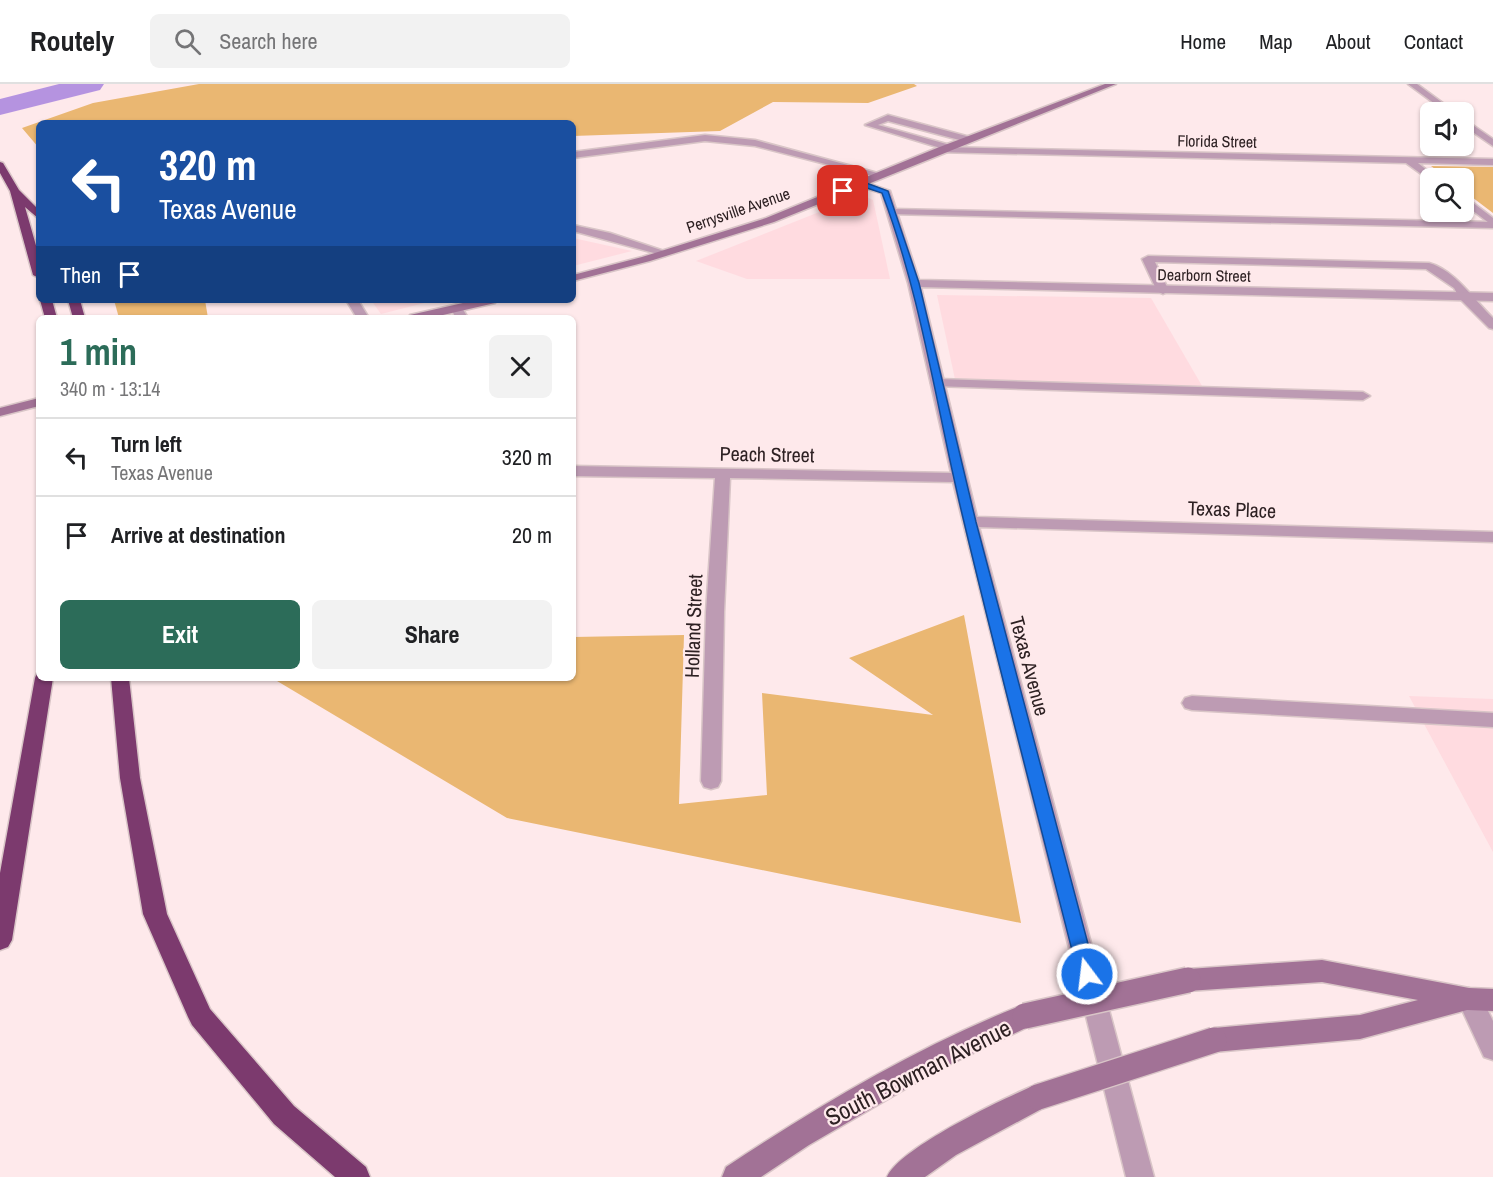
<!DOCTYPE html>
<html lang="en">
<head>
<meta charset="utf-8">
<style>
  body { margin:0; font-family:"Archivo Narrow",sans-serif; background:#f2f2f2; color:#202124; height:100vh; display:flex; flex-direction:column; font-size:22px; white-space:nowrap }
  * { box-sizing:border-box; margin:0 }
  p { font-size:20px; color:#757577 }
  .icon { flex:none; width:33px; height:33px; fill:none; stroke:currentColor; stroke-width:2; stroke-linecap:round; stroke-linejoin:round }
  .map { position:relative; flex:1; overflow:hidden }
  .side { position:absolute; left:36px; top:231px; width:540px; height:366px; display:flex; flex-direction:column; background:#fff; border-radius:9px; box-shadow:0 2px 4px #0004 }
  .side>* { flex:none }
  .guide { position:absolute; left:36px; top:36px; width:540px; height:183px; border-radius:9px; box-shadow:0 2px 4px #0004; background:#1a4fa0; color:#fff; overflow:hidden }
  .buttons { position:absolute; left:1420px; top:18px; display:grid; gap:12px }
  .buttons a { display:grid; place-items:center; width:54px; height:54px; border-radius:9px; background:#fff; box-shadow:0 2px 4px #0004; font-size:30px }
  .pin { position:absolute; display:grid; place-items:center; width:51px; height:51px; color:#fff; margin:-26px; border-radius:12px; box-shadow:0 3px 9px #0006 }
  .me { position:absolute; width:66px; margin:-33px; rotate:345deg; stroke-linejoin:round; filter:drop-shadow(0 0 4px #0008) }
  .turn { display:flex; align-items:center; gap:21px; height:126px; padding:0 24px; font-size:27px }
  .turn .icon { width:78px; height:78px; stroke-width:2.5 }
  .turn b { display:block; font-size:42px; line-height:51px }
  .then { display:flex; align-items:center; height:57px; padding:0 24px; background:#0003; gap:12px; font-size:22px }
  .round { display:grid; place-items:center; flex:none; width:63px; height:63px; border-radius:9px; background:#f2f2f2 }
  .summary { display:flex; align-items:center; justify-content:space-between; height:102px; padding:0 24px }
  h1 { font-size:36px; font-weight:700; line-height:45px; color:#2c6c59 }
  .action { display:flex; gap:12px; margin-top:auto; padding:12px 24px }
  .action a { flex:1; height:69px; border-radius:9px; background:#2c6c59; color:#fff; font-size:24px; font-weight:700; line-height:69px; text-align:center }
  .action a+a { background:#f2f2f2; color:#202124 }
  ul { padding:0; list-style:none }
  li { display:flex; align-items:center; gap:18px; height:78px; padding:0 24px; border-top:2px solid #e0e0e0 }
  li div { flex:1 }
  li b { display:block; font-size:22px }
  li em { font-style:normal }
  header { display:flex; align-items:center; gap:36px; box-sizing:border-box; height:84px; padding:0 30px; background:#fff; border-bottom:2px solid #e0e0e0 }
  header strong { font-size:28px }
  nav { display:flex; gap:33px; margin-inline-start:auto; font-size:21px }
  .search { width:420px; height:54px; background:#f2f2f2; display:flex; align-items:center; gap:15px; box-sizing:border-box; padding:0 21px; border-radius:9px; color:#757577; font-size:22px }
  .map>svg:first-child { display:block }
</style>
</head>
<body>
<header>
<strong>Routely</strong>
<div class="search"><svg class="icon" aria-label="search" viewBox="0 0 24 24"><circle cx="10" cy="10" r="6"/><path d="M15 15l6 6"/></svg>Search here</div>
<nav><a>Home</a><a>Map</a><a>About</a><a>Contact</a></nav>
</header>
<div class="map">
<svg width="1493" height="1093" viewBox="0 0 1493 1093">
  <rect width="100%" height="100%" fill="#fee9eb"/>
  <g fill="#ffdbe0">
    <path d="M862,111L873,116L890,195H747L696,177Z"/>
    <path d="M573,154L632,167L573,182Z"/>
    <path d="M937,211L1151,214L1205,307L956,300Z"/>
    <path d="M371,216H436L381,230Z"/>
    <path d="M1409,612L1493,615V768Z"/>
  </g>
  <g fill="#eab772">
    <path d="M199,0H914L917,2L868,19L773,18L720,47L573,52V39H39V64L22,44L93,19Z"/>
    <path d="M1431,82L1493,83V129L1464,107V94H1447Z"/>
    <path d="M114,216H205L208,234H119Z"/>
    <path d="M964,531L1021,839L507,734L272,594H573V553L684,551L679,720L767,711L762,609L933,631L849,574Z"/>
  </g>
  <g fill="none" stroke-linecap="round" stroke-linejoin="round">
    <path fill="#b593e0" fill-rule="evenodd" d="M59,0H104L100,6L0,31V15Z"/>
    <g stroke="#d9c5c7" stroke-width="3">
      <g id="lane">
        <path d="M888,31L970,53L971,55L967,58L888,37L878,41L950,61L951,63L947,66L865,41Z"/>
        <path d="M893,125L1493,138V144L889,130L888,128Z"/>
        <path d="M1148,172L1429,179C1455,186 1474,216 1493,234V245L1489,244L1460,215L1454,204L1426,185L1155,178L1169,207L1163,210L1157,207L1142,175Z"/>
        <path d="M938,295L1363,308L1370,312L1363,316L933,302L931,299L933,296Z"/>
        <path d="M1192,612L1493,629V643L1192,626L1185,624L1182,619L1185,614Z"/>
      </g>
    </g>
    <g stroke="#d9c5c7" stroke-width="3">
      <g id="street">
        <path d="M1408,0H1417L1455,28H1446Z"/>
        <path d="M1464,35L1493,55V62L1464,42Z"/>
        <path d="M705,51L755,56L885,91L880,94L755,62L705,57L573,74V68Z"/>
        <path d="M940,63L1493,75V81L1418,79L1434,92L1436,94H1431V97L1406,79L937,68V64Z"/>
        <path d="M858,98H864L890,107L919,196L1493,209V217L921,203L977,433L1493,448V458L979,443L1154,1093H1126L953,398L730,394L724,528L721,697L718,703L711,705L704,703L701,697L706,528L715,394L573,392V382L951,389L908,199L881,109L858,102Z"/>
        <path d="M1464,112L1493,134V142L1464,120Z"/>
        <path d="M573,141L610,149L670,169L665,172L573,147Z"/>
        <path d="M346,216H358L369,234H357Z"/>
        <path d="M457,221L461,222L468,234H456L451,225Z"/>
        <path d="M1469,904L1478,907L1493,937V976L1484,973L1457,915L1460,907Z"/>
      </g>
    </g>
    <g stroke="#d9c5c7" stroke-width="3">
      <g id="secondary">
        <path d="M1105,0H1116L774,138L650,177L573,197V191L642,173L766,134L937,64Z"/>
        <path d="M476,216H497L495,219L430,234H408L410,231Z"/>
        <path d="M39,314V322L0,332V324Z"/>
        <path d="M1322,876L1469,904L1493,905V927L1467,926L1360,955L1214,968L1205,964L1201,956L1205,948L1214,944L1360,931L1418,916L1322,898L1188,907L1179,904L1176,896L1179,888L1188,885Z"/>
        <path d="M1025,920L1034,924L1038,932L1034,940L936,987L809,1061L761,1093H722L726,1083C820,1021 920,961 1025,920Z"/>
        <path d="M1038,1000L1047,1004L1051,1013L1047,1022L956,1071L925,1093H887C899,1064 1006,1013 1038,1000Z"/>
      </g>
    </g>
    <g stroke="#d9c5c7" stroke-width="3">
      <g id="highway">
        <path d="M0,78L3,79L19,106L39,126V135L25,123L39,172V194L33,191L10,107L0,89Z"/>
        <path d="M40,216H52L57,234H45Z"/>
        <path d="M68,216H80L85,234H73Z"/>
        <path d="M37,589L39,594H53L12,856L8,863L0,866V789L35,594Z"/>
        <path d="M111,594H129L140,694L167,830L210,925L294,1022L366,1083L370,1093H335L274,1040L192,941L188,933L143,830L120,694Z"/>
      </g>
    </g>
    <use href="#lane" fill="#bd9bb3" fill-rule="evenodd"/>
    <use href="#street" fill="#bd9bb3" fill-rule="evenodd"/>
    <use href="#secondary" fill="#a27296" fill-rule="evenodd"/>
    <use href="#highway" fill="#7c3a6e" fill-rule="evenodd"/>
    <g stroke="#d9c5c7" stroke-width="28" stroke-linecap="butt">
      <g id="secondary-bridge">
        <path d="M1025,932L1188,896"/>
        <path d="M1038,1013L1214,956"/>
      </g>
    </g>
    <use href="#secondary-bridge" stroke="#a27296" stroke-width="25"/>
  </g>
  <path fill="#1a73e8" stroke="#114b97" stroke-width="1.5" d="M861,97L888,107L919,199L976,438L1096,890L1094,895L1087,898L1081,895L1078,890C1040,739 1000,589 964,438C937,328 922,214 882,109L861,102L843,109L839,107Z"/>
  <g text-anchor="middle" dominant-baseline="central" stroke-width="4.5" stroke-linejoin="round" paint-order="stroke">
    <g font-size="16" fill="#2e2123" stroke="#fee9eb">
      <text transform="translate(1217 57) rotate(1)">Florida Street</text>
      <text transform="translate(738 126) rotate(-19)">Perrysville Avenue</text>
      <text transform="translate(1204 191) rotate(1)">Dearborn Street</text>
    </g>
    <g font-size="20" fill="#2e2123" stroke="#fee9eb">
      <text transform="translate(767 370) rotate(1)">Peach Street</text>
      <text transform="translate(1232 425) rotate(2)">Texas Place</text>
      <text transform="translate(693 542) rotate(-88)">Holland Street</text>
      <text transform="translate(1030 582) rotate(75)">Texas Avenue</text>
    </g>
    <g font-size="24" fill="#2e2123" stroke="#fee9eb">
      <text transform="translate(918 988) rotate(-27)">South Bowman Avenue</text>
    </g>
  </g>
</svg>
<div class="buttons">
<a><svg class="icon" aria-label="sound" viewBox="0 0 24 24"><path d="M4 9h4l5-4v14l-5-4H4zM17 9q2 3 0 6"/></svg></a>
<a><svg class="icon" aria-label="search" viewBox="0 0 24 24"><circle cx="10" cy="10" r="6"/><path d="M15 15l6 6"/></svg></a>
</div>
<div class="pin" style="left:843px;top:107px;background:#d93025"><svg class="icon" aria-label="arrive" viewBox="0 0 24 24"><path d="M6 21V4h12l-3 4 3 4H6"/></svg></div>
<svg class="me" style="left:1087px;top:890px" viewBox="-20 -20 40 40"><circle r="17" fill="#1a73e8" stroke="#fff" stroke-width="3"/><path d="M0-11L8 9 0 5-8 9z" fill="#fff"/></svg>
<div class="guide">
<div class="turn"><svg class="icon" aria-label="left" viewBox="0 0 24 24"><path d="M17 20v-9H6M10 6l-5 5 5 5"/></svg><div><b>320 m</b>Texas Avenue</div></div>
<div class="then">Then<svg class="icon" aria-label="arrive" viewBox="0 0 24 24"><path d="M6 21V4h12l-3 4 3 4H6"/></svg></div>
</div>
<section class="side">
<div class="summary"><div><h1>1 min</h1><p>340 m · 13:14</p></div><a class="round"><svg class="icon" aria-label="close" viewBox="0 0 24 24"><path d="M6 6l12 12M18 6L6 18"/></svg></a></div>
<ul>
<li><svg class="icon" aria-label="left" viewBox="0 0 24 24"><path d="M17 20v-9H6M10 6l-5 5 5 5"/></svg><div><b>Turn left</b><p>Texas Avenue</p></div><em>320 m</em></li>
<li><svg class="icon" aria-label="arrive" viewBox="0 0 24 24"><path d="M6 21V4h12l-3 4 3 4H6"/></svg><div><b>Arrive at destination</b></div><em>20 m</em></li>
</ul>
<div class="action"><a>Exit</a><a>Share</a></div>
</section>
</div>
</body>
</html>
